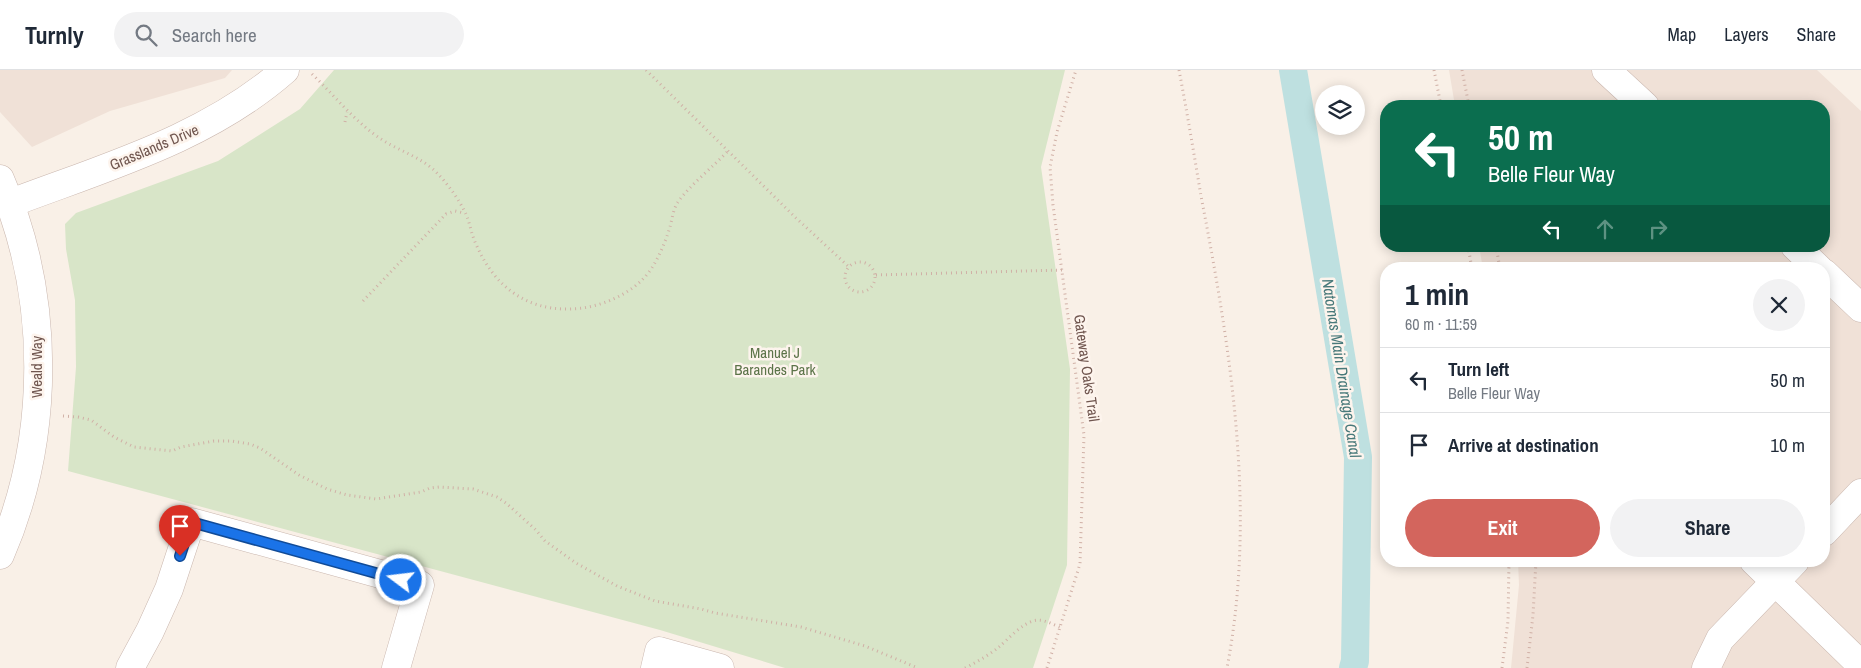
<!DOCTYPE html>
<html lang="en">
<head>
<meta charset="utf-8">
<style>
  body { margin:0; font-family:"Archivo Narrow",sans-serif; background:#f2f2f3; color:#1f2937; height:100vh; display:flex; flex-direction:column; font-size:19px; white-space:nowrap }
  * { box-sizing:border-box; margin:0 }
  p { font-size:16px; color:#747a83 }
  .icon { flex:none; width:28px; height:28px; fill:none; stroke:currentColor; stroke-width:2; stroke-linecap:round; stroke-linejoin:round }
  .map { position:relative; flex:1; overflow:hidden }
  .side { position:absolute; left:1380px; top:192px; width:450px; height:305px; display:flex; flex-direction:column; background:#fff; border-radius:20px; box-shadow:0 2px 12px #0003 }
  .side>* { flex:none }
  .banner { position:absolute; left:1380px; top:30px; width:450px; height:152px; border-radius:20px; box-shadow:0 2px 12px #0003; background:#0b6e4f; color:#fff; overflow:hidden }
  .buttons { position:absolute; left:1315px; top:15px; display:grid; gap:10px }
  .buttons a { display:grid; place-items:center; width:50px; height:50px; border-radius:50%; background:#fff; box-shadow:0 2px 12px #0003; font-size:25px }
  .pin { position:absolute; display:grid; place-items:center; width:42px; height:42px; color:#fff; margin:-51px -21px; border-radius:50% 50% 50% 0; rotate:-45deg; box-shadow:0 0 5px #0007 }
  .pin .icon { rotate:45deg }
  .me { position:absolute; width:55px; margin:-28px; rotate:285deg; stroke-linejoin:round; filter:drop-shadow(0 0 4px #0008) }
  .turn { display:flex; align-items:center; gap:18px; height:105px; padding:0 25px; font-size:22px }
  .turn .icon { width:65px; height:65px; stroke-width:2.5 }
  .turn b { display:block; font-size:35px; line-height:42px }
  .lanes { display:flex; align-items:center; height:48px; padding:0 25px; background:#0003; justify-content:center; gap:25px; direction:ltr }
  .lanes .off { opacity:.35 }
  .round { display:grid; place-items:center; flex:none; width:52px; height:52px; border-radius:26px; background:#f2f2f3 }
  .summary { display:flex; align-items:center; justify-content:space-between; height:85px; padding:0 25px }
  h1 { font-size:30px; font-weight:700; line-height:38px }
  .cta { display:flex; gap:10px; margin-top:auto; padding:10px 25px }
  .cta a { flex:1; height:58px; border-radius:30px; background:#d3655d; color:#fff; font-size:20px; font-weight:700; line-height:58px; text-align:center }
  .cta a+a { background:#f2f2f3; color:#1f2937 }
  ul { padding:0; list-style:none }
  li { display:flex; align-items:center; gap:15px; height:65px; padding:0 25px; border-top:1px solid #e0e1e3 }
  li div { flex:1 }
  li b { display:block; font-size:19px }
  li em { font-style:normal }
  header { display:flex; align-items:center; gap:30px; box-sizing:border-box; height:70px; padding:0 25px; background:#fff; border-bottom:1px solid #e0e1e3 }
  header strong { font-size:24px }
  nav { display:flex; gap:28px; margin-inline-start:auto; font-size:18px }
  .search { width:350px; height:45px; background:#f2f2f3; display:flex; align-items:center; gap:12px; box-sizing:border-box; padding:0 18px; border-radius:28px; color:#747a83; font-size:19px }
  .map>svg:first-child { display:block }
</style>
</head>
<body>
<header>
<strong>Turnly</strong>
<div class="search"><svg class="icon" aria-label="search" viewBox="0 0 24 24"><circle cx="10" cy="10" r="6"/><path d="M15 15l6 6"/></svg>Search here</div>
<nav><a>Map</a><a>Layers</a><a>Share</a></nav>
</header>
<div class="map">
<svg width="1861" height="598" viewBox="0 0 1861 598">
  <rect width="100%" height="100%" fill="#f9f0e7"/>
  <g fill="#f0e1d7">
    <path d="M0,0H232L225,8L110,41L32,77L0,42Z"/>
    <path d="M1449,0H1817L1861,41V598H1511L1519,515L1518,491H1824V199H1483L1479,176H1824V36H1455Z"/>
  </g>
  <path fill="#d8e5c8" d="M334,0H1065L1041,97L1070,299L1067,495L1033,598H785L660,560L68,401L76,297L75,230L66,179L65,154L76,143L218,91L300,39Z"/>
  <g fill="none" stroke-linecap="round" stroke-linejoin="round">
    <path stroke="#bee0e0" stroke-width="28" d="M1293,0L1358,387L1355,591L1353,598"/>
    <g stroke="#cab7af" stroke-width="29">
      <g id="minor">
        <path d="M1606,0L1645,36"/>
        <path d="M0,109C51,226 51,368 0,485"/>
        <path d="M11,133C106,97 208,68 285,0"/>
        <path d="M1795,176L1819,199"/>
        <path d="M1824,203L1861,238"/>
        <path d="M1824,462L1861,423"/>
        <path d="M1754,491L1861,595"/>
        <path d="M130,598L150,561L169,519L191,452L420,515L396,598"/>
        <path d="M655,598L659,581L720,598"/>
        <path d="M1706,598L1720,569L1795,491"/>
      </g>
    </g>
    <g stroke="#d0b0a6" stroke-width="3" stroke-dasharray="1 4" stroke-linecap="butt">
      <path d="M646,0L796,148L848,196"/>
      <path d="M1179,0C1187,42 1194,84 1201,126C1231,282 1257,441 1227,598"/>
      <path d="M1434,0L1441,36"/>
      <path d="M1462,0L1469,36"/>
      <path d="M312,4C335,26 354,51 381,69C399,81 421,87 436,102C447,113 458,128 465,142C470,152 471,164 476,174C493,214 524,240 569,239C594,239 623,228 641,211C655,198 664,176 670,157C672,150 673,139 678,132C689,116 714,96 728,81"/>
      <path d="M345,52L347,42"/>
      <path d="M1468,176L1472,199"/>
      <path d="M1496,176L1500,199"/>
      <circle cx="860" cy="207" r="15"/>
      <path d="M876,205L1062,200"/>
      <path d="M363,231L446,144L455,141L464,143"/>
      <path d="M63,346L78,347L91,350L114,367L134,377L172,381L181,377L214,371H231L250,374L260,378L299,405L327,419L347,425L376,429L421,422L430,418L439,417L473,419L497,427L506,433L536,460L545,471L576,493L617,516L655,531L701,539L715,543L801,557L865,576L918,598"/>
      <path d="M965,598C977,592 989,585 999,577C1008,569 1022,554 1033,551C1043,548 1051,554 1060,557"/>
      <path d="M1047,598L1080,494L1084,365L1053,135L1050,97L1057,62L1076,0"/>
      <path d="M1502,598L1508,551L1509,491"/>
      <path d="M1527,598L1533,545L1536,491"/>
    </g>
    <use href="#minor" stroke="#fff" stroke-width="28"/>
  </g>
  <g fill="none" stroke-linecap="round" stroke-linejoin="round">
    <g stroke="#114b97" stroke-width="12">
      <path id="route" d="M180,486L191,452L401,510"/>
    </g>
    <use href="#route" stroke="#1a73e8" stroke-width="9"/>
  </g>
  <g text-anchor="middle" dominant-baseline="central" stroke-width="5" stroke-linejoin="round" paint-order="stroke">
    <g font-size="15" fill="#70564f" stroke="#fdf4ed">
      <text transform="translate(154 77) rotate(-23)">Grasslands Drive</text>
      <text transform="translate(36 297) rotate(-90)">Weald Way</text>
      <text transform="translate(1087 298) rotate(82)">Gateway Oaks Trail</text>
    </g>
    <g font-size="15" fill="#5c7449" stroke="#fdf4ed">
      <text x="775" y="282">Manuel J<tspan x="775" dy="17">Barandes Park</tspan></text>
    </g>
    <g font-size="16" font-style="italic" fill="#48797a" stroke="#fdf4ed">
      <text transform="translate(1342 298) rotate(81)">Natomas Main Drainage Canal</text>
    </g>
  </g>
</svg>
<div class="buttons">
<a><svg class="icon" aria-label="layers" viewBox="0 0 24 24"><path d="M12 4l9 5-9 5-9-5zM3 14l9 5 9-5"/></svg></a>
</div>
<div class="pin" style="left:180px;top:486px;background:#d93025"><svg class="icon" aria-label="arrive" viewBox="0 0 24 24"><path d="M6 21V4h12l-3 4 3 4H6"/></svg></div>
<svg class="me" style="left:401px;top:510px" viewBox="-20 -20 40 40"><circle r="17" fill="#1a73e8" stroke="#fff" stroke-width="3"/><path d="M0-11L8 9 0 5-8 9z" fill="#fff"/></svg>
<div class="banner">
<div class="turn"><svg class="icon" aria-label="left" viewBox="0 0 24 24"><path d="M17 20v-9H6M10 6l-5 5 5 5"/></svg><div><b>50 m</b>Belle Fleur Way</div></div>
<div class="lanes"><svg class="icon" aria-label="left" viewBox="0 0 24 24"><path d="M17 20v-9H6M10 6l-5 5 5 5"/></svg><svg class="icon off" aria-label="ahead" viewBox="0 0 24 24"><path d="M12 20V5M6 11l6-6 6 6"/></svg><svg class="icon off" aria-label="right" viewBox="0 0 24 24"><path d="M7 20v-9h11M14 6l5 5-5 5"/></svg></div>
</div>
<section class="side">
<div class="summary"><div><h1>1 min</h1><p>60 m · 11:59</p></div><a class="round"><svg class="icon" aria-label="close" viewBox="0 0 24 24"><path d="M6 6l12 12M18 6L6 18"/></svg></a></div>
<ul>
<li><svg class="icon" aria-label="left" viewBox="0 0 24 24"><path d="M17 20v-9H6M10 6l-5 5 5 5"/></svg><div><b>Turn left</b><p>Belle Fleur Way</p></div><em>50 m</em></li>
<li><svg class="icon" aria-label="arrive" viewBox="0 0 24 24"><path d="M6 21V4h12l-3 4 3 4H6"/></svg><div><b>Arrive at destination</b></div><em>10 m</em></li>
</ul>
<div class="cta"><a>Exit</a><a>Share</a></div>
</section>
</div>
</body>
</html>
